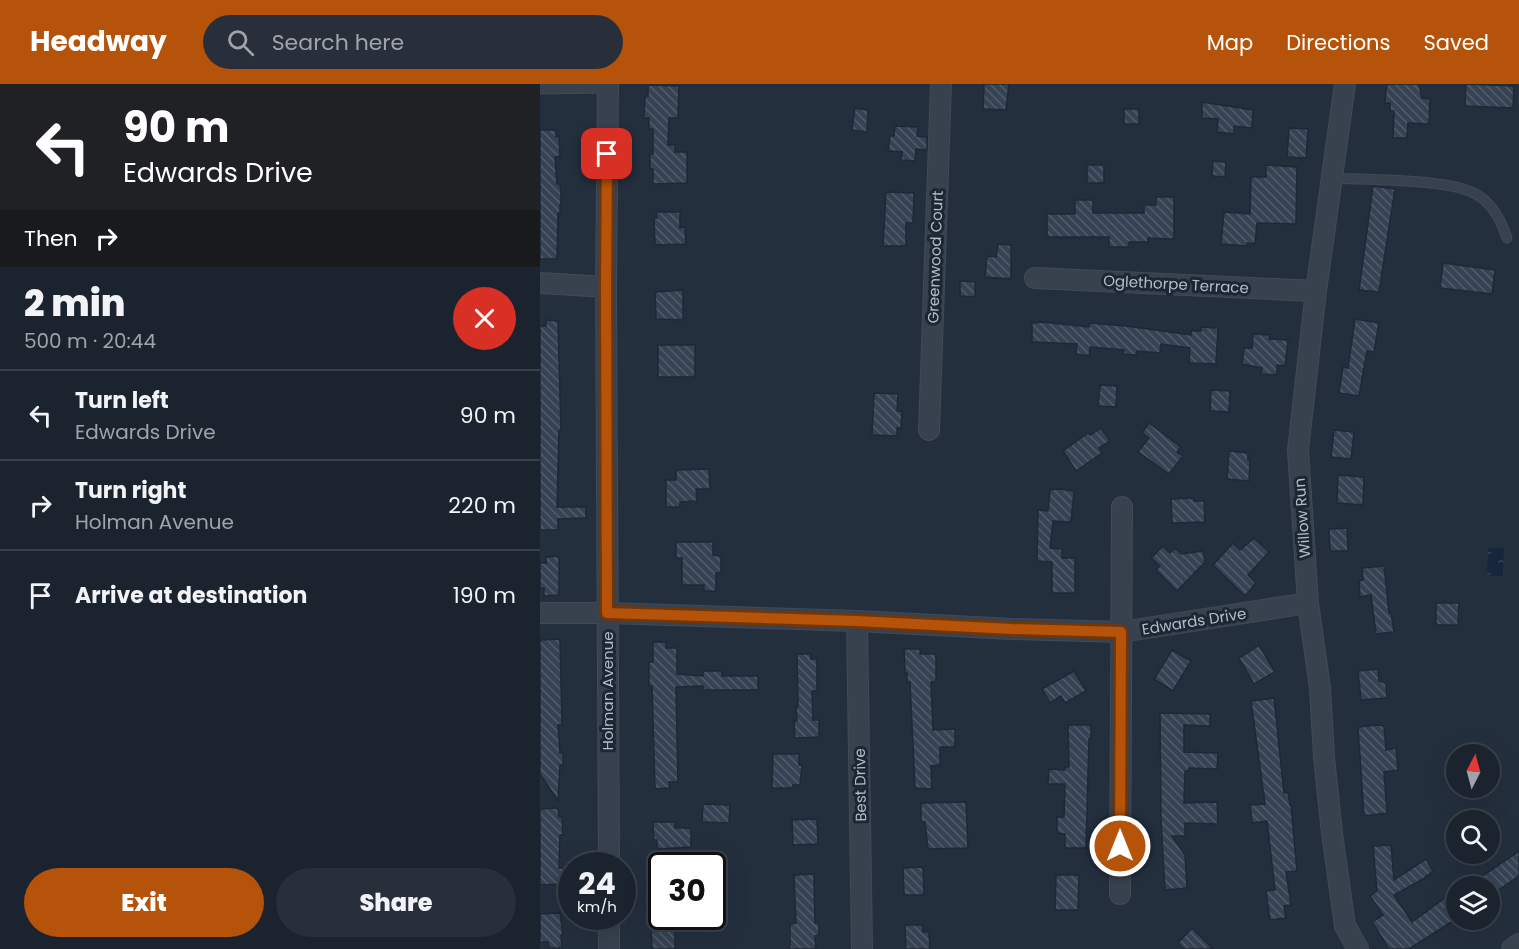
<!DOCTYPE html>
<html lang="en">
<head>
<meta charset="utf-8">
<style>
  body { margin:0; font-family:Poppins,sans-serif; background:#282f3a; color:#f1f3f6; height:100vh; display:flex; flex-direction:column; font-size:22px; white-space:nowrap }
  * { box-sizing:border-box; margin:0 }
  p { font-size:20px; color:#a0a4aa }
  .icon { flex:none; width:33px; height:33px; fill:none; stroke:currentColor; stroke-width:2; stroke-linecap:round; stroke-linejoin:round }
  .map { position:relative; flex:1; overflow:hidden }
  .drawer { display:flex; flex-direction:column; background:#1b232e; width:540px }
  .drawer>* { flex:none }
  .banner { background:#202124; color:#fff; overflow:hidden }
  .needle { width:39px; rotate:6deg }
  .controls { position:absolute; left:906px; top:660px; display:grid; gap:12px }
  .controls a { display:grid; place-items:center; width:54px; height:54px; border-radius:50%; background:#1b232e; box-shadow:0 6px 24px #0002,0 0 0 2px #39404a; font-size:30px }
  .speed { position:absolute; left:18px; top:768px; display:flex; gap:12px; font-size:30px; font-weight:700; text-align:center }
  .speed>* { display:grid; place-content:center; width:78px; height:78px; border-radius:50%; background:#1b232e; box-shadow:0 6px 24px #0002,0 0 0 2px #39404a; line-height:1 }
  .speed small { font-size:15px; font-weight:400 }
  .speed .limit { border:3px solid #111; border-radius:9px; background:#fff; color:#111 }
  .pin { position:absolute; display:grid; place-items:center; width:51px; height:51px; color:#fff; margin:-26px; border-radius:12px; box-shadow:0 3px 9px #0006 }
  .me { position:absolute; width:66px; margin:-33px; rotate:0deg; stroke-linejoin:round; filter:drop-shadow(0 0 4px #0008) }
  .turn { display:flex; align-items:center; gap:21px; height:126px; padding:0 24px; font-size:27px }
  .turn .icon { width:78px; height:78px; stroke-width:2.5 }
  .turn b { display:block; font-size:42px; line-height:51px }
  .then { display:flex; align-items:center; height:57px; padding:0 24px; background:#0003; gap:12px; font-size:22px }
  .round { display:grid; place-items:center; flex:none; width:63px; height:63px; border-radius:32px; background:#282f3a }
  .headline { display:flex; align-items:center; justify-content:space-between; height:102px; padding:0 24px }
  h1 { font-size:36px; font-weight:800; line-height:45px }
  .primary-button { display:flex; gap:12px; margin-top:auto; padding:12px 24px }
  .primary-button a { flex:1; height:69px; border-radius:36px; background:#b45309; color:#fff; font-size:24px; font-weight:800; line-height:69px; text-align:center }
  .primary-button a+a { background:#282f3a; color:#f1f3f6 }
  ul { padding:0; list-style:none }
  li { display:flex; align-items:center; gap:18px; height:90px; padding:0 24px; border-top:2px solid #39404a }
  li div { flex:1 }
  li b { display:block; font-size:22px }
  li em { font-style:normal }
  header { display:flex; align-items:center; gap:36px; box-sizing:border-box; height:84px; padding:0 30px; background:#b45309; color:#fff }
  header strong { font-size:28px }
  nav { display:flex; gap:33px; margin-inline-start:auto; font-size:21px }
  .search { width:420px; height:54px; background:#282f3a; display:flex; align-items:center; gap:15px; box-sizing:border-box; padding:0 21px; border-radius:33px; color:#a0a4aa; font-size:22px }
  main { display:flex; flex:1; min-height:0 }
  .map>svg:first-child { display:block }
</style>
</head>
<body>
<header>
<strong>Headway</strong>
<div class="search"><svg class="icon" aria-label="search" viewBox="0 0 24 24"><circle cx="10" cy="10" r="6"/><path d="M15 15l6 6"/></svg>Search here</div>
<nav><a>Map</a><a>Directions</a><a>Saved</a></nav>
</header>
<main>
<section class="drawer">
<div class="banner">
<div class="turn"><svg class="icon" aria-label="left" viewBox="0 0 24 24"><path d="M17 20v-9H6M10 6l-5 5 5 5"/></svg><div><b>90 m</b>Edwards Drive</div></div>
<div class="then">Then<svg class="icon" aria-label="right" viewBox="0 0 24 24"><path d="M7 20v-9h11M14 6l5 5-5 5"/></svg></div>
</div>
<div class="headline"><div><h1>2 min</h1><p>500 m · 20:44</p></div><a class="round" style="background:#d93025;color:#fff"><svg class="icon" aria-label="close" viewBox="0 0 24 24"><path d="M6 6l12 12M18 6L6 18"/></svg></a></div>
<ul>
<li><svg class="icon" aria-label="left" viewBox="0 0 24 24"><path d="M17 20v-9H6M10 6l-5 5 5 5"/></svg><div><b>Turn left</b><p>Edwards Drive</p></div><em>90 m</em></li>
<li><svg class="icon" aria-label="right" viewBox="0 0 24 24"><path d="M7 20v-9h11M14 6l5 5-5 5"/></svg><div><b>Turn right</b><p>Holman Avenue</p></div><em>220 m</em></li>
<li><svg class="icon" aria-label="arrive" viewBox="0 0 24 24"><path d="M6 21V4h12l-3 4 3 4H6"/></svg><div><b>Arrive at destination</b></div><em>190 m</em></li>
</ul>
<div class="primary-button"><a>Exit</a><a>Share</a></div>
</section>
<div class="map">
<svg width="979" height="865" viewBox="0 0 979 865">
  <defs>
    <pattern id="water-ripples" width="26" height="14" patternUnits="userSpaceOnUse" patternTransform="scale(1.5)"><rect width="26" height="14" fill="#17263c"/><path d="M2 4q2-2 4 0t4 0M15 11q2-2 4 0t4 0" fill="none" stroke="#364457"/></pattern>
    <pattern id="building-back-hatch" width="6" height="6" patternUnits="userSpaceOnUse" patternTransform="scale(1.5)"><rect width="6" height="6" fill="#364354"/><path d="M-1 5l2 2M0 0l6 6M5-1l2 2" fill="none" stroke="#515c6b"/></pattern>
  </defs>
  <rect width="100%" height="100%" fill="#242f3e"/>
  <path fill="url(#water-ripples)" d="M948,464H964L963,492H947Z"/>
  <g fill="url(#building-back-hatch)" stroke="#1f2835" stroke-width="1.5">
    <path d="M444,0H469L466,26L443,25Z"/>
    <path d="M848,0H879L882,14L890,15L889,40L868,39L867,54H853L854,27H850V19H845L846,5Z"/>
    <path d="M926,0L974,2L973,24L925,22Z"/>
    <path d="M108,1L139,2L138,34H129L128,61H135V68H147V99L113,100V85H110V70H113V45H109V34H104L105,12H108Z"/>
    <path d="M662,18L713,26L712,44L694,42V50L677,48L678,35L662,34Z"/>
    <path d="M315,24L328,26L327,48L312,46Z"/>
    <rect x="584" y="25" width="15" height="15"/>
    <path d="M355,42L378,43L377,52L387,53V66L376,65L375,77L361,76L362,68L348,67L350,52H354Z"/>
    <path d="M749,44L768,45L766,74L747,73Z"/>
    <path d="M0,46H16V53H19L20,72L15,73L17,100H20L21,109V121H20V129H18L17,175H0Z"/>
    <path d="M673,77L686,78L685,93L672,92Z"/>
    <rect x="547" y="81" width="17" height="18"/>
    <path d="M726,81L757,83L756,140L717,139L715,160L707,159V162L681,160L684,128L710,130L711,93H726Z"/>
    <path d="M833,102L855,105L839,208L819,206Z"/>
    <path d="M346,108L374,109L373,139H366V162H343Z"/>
    <path d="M616,113H634V155L608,154V158H589V163H569V153H507V130H535V116H553V129H604V121H616Z"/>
    <path d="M116,128H140V144L145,143L146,160L115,161L114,134H117Z"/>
    <path d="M458,160L471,161V195L445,193L447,172L456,173Z"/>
    <path d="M903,179L955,186L952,210L900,204Z"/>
    <path d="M420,197L435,198V213L420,212Z"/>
    <path d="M143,206V236L116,235L115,208Z"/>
    <path d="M815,235L839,239L834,268L827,267L819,312L799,309L803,283L808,284Z"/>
    <path d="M6,236L18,237L21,347H19L17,423H46V434L18,435V446H0V242H6Z"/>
    <path d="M502,238L549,243L550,239L586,242L651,251V247H661V243L678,244L676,280L649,279L650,264L621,260L620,269L597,267L596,271L583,270L584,266L550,263L549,272L536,270L537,260L492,258V239Z"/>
    <path d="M713,250L730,251L729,255L748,256L745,282L737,281V291L721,290L722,284L702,280L704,264H712Z"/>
    <rect x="118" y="261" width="37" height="32"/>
    <path d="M560,301L577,302L576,323L558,322Z"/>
    <path d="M671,306L690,307L689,328L670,327Z"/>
    <path d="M334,309L358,310L357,327H362L361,344H357V352L332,351Z"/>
    <path d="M609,339L641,363L637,368L643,372L629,390L598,368L609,354L602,349Z"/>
    <path d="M561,344L570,357L559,364L562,369L536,387L523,367L548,349L550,351Z"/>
    <path d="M794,346L814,348L811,375L791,373Z"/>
    <path d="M689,367L708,369V376H710L709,397L687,395Z"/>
    <path d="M169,385L170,405H156L157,417L140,418V423H126V396H136V386Z"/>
    <path d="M798,391L824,393L823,421L797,419Z"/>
    <path d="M518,405L534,407L531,438L513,437L510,464L522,465V474H535V509H512V478L497,477L498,426L508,427L510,406Z"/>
    <path d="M654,414V417H664L665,438L632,439L631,415Z"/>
    <path d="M807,444L808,467H790L789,445Z"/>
    <path d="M714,454L729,468L708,491L716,499L705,512L673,481L693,459L700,466Z"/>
    <path d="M136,458H173V471L181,472V489H176V507H164V501H142V474H136Z"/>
    <path d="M623,462L630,469L635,464L641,470L663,467L665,478L637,507L616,486L620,482L611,474Z"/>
    <path d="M19,472V511L4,512V504H0V479H6V473Z"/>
    <path d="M844,482L849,529H851L854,548L836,550L831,511L820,513L819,497L823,496L822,484Z"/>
    <path d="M896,519H919L918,541H896Z"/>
    <path d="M20,555L22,641H18L20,669H23V681H20L18,717L0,690V556Z"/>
    <path d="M113,558H126V564H137V590L163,592V587H182V592H218V606H163V602L136,603L138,698H129L130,704L115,705L112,602H109V578H113Z"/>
    <path d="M719,561L735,588L714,600L699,574Z"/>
    <path d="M364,565H380V570H396V598H391L393,646L415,645V663H400V681L391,682L392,705L375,704L370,598H367V589H365Z"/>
    <path d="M632,566L651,577L633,607L614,595Z"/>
    <path d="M257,570H270L271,575H277V607H272L273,636H279V653L255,654L254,637H257L256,623H258Z"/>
    <path d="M838,585L839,597L846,599L847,614L821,616L818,587Z"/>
    <path d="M534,587L546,607L525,619L521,612L510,619L502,605Z"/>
    <path d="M734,614L744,709H748L750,721H751L757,787L746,788L751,821L744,822L746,834L730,836L726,807L735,806L727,737L712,739L710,721L725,720L711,617Z"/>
    <path d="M620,629L670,630V642L644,641V668L678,669L677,685L649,684V687H645L644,719L677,718L678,740L645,739V752H632L645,771L647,804L625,806L621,736Z"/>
    <path d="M528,641H551V655H549L546,764H525V750L517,749V733H524L525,700H508L509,685L525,686V683H529Z"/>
    <path d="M838,641L844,642L846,666L856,664L858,686L844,688L847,729L824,732L818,643Z"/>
    <path d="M233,670H259V681H262L260,701H253L252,704H232Z"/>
    <path d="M426,718L428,764L388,765L385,738H381V719Z"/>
    <path d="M163,720L190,721L189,739L162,738Z"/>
    <path d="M18,724L19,733H22L23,751H20L19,784H23V800L0,801V725Z"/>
    <path d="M277,735L278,760L253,761L252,736Z"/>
    <path d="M113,738H135V744H151V763L117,765V756H114Z"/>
    <path d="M851,761L854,796L886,775L893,787L883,795L854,811L872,838L916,806V835L869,865H849L832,838L843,831L830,812L837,807L833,762Z"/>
    <path d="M979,767V792L957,807L953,802H928Z"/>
    <path d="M383,783L384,811H364L363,784Z"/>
    <path d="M274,790L275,839H279V851L275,852L276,865H250V840L256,839L254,791Z"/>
    <path d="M516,791H539L538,826H515Z"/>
    <path d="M20,829L23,851H21L22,864H9L8,858H0V830Z"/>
    <path d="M111,840H135V865H112Z"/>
    <path d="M365,841H383V848H389L390,865H366Z"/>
    <path d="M652,844L673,865H644L638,859Z"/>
  </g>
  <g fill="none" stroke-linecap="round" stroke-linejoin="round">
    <g stroke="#414a57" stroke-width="11">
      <g id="lane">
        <path d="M0,5L68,4"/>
        <path d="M792,94C826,96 914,94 939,112C954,122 961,137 967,154"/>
      </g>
    </g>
    <g stroke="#414a57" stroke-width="22">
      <g id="street">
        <path d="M68,0L66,203L69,782"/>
        <path d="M805,0L776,207L758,366L768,519L780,604L784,673L792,749L805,842L818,865"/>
        <path d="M495,194L776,207"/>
        <path d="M0,199L66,203"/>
        <path d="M389,346L401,0"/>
        <path d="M0,529H67L317,537L472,545L581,548L768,519"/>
        <path d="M317,537L322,865"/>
        <path d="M580,810L582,423"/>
        <path d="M69,832V865"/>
        <path d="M972,865L979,860"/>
      </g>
    </g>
    <use href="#lane" stroke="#38414e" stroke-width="9"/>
    <use href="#street" stroke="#38414e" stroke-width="20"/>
  </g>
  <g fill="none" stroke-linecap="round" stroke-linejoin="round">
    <g stroke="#753606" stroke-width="15">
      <path id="route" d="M67,70L66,203L67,529L317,537L472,545L581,548L580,762"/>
    </g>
    <use href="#route" stroke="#b45309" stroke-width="10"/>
  </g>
  <g text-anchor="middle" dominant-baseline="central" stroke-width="6" stroke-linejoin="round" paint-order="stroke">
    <g font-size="15" fill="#b4bcc9" stroke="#1d2633">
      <text transform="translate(395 173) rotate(-88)">Greenwood Court</text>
      <text transform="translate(636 200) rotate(3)">Oglethorpe Terrace</text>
      <text transform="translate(762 434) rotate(-94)">Willow Run</text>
      <text transform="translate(654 537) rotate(-9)">Edwards Drive</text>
      <text transform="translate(67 607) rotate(-90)">Holman Avenue</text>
      <text transform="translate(320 701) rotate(-91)">Best Drive</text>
    </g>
  </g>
</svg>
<div class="controls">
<a><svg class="needle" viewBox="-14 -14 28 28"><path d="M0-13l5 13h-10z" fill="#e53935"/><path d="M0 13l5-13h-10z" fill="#a0a4aa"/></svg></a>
<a><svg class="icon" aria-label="search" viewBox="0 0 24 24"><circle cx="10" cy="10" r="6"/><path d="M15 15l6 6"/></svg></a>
<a><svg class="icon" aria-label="layers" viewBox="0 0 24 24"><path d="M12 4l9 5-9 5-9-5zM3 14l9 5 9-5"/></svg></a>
</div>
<div class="speed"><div>24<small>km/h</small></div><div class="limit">30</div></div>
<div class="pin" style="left:67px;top:70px;background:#d93025"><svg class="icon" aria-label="arrive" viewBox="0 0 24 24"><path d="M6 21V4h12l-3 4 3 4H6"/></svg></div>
<svg class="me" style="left:580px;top:762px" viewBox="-20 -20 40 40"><circle r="17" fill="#b45309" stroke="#fff" stroke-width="3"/><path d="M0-11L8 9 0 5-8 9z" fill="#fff"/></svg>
</div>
</main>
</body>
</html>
